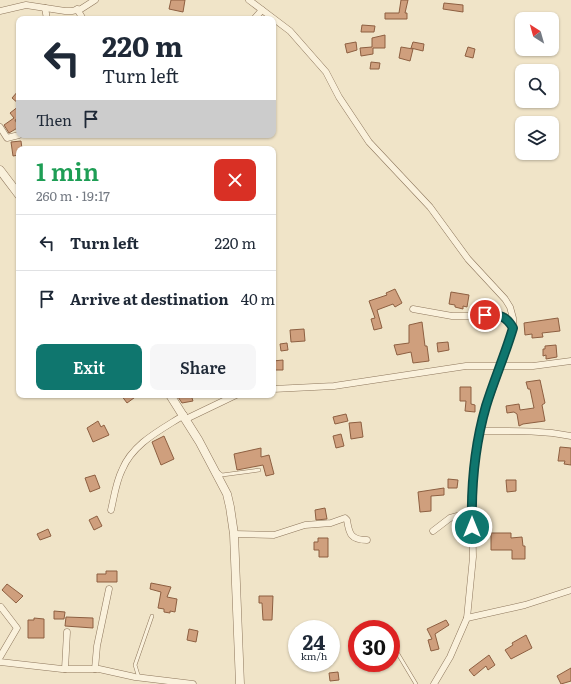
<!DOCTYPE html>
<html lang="en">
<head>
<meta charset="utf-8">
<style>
  body { margin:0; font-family:Literata,serif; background:#f6f6f7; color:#1f2937; height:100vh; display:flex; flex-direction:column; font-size:15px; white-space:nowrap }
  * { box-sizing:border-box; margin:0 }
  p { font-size:13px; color:#747a83 }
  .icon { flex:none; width:22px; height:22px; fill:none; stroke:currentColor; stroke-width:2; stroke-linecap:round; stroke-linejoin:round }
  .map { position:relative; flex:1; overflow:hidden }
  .details { position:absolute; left:16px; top:146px; width:260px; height:252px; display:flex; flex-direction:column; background:#fff; border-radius:8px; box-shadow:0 1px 3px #0004 }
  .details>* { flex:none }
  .top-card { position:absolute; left:16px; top:16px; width:260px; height:122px; border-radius:8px; box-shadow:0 1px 3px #0004; background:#fff; color:#1f2937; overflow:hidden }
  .needle { width:26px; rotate:323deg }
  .tools { position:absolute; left:515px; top:12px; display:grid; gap:8px }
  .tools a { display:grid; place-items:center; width:44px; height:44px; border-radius:8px; background:#fff; box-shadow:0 1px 3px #0004; font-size:20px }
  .speed { position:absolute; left:288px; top:620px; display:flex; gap:8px; font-size:20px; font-weight:700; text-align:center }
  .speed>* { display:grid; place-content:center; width:52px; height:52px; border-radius:50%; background:#fff; box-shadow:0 1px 3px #0004; line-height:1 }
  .speed small { font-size:10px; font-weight:400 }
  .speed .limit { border:6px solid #d22; background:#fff; color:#111 }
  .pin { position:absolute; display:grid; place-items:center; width:34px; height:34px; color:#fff; margin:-17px; border:2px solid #fff; border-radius:50%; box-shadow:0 1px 4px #0007 }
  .me { position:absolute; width:44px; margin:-22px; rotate:0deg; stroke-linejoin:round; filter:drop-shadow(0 0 3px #0008) }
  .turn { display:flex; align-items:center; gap:14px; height:84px; padding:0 20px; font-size:18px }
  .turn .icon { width:52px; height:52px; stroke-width:2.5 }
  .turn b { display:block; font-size:28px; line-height:34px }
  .then { display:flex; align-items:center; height:38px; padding:0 20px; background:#0003; gap:8px; font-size:15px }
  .round { display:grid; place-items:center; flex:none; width:42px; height:42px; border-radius:8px; background:#f6f6f7 }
  .head { display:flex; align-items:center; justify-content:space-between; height:68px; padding:0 20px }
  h1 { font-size:24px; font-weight:600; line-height:30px; color:#1e9e55 }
  .button { display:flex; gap:8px; margin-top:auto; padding:8px 20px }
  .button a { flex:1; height:46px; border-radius:8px; background:#0f766e; color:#fff; font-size:16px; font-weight:600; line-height:46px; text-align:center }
  .button a+a { background:#f6f6f7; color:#1f2937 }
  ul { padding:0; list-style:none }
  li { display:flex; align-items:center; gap:12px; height:56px; padding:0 20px; border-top:1px solid #e0e1e3 }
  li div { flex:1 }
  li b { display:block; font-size:15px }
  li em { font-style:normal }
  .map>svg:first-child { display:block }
</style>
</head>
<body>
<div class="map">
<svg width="571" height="684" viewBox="0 0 571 684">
  <rect width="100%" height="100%" fill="#f0e4c8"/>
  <g fill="#cf9f7d" stroke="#8d5f41">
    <path d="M171,0H185L183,12L169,9Z"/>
    <path d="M401,0H408L405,13H407V19H385V13H399Z"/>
    <path d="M444,3L463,5V12L443,9Z"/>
    <path d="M362,25L375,26L374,32H361Z"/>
    <path d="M385,35V48H373V54L361,56L360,48L372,47V38Z"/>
    <path d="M356,42L357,50L347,53L345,44Z"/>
    <path d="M413,42L424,44L423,51L411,48Z"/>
    <path d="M401,47L413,49L410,61L399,58Z"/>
    <path d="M468,47L475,49L473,58L465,56Z"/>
    <path d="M371,62L380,63L379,69H370Z"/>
    <path d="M19,90V104L12,98Z"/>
    <path d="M19,106V118L15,120L19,127L9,133L4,125L14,118L10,113Z"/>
    <path d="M21,141L22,149H19V155L13,156L11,142Z"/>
    <path d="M395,289L402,303L395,307L393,304L377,310L382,328L374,330L371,319L375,318L369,301L387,295L386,293Z"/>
    <path d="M451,292L469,295L467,307L463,306V309L455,307V305L449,304Z"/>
    <path d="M558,318L560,331L542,333L543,337L532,338V334L525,335L524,323Z"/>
    <path d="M422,322L425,346H427L429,361L413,363L411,352L397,355L394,345L409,343V325Z"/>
    <path d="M304,329L305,341L291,342L290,330Z"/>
    <path d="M448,342L449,350L438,352L437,343Z"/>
    <path d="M287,343L288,350L281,351L280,344Z"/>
    <path d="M556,345L557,357L546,359V355L543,356V349H545V346Z"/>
    <path d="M283,360V370H273V361Z"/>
    <path d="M540,380L545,403L542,405L545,421L523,424L519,426L517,414L514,412L507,413L506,406L519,404L520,410L534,408L530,389H528L526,382Z"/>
    <path d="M460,387H471V404L475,405V412L465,411L466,401H460Z"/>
    <path d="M121,395H138L127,403Z"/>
    <path d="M186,395H191L193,401L182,403L178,397Z"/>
    <path d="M346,414L348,421L335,424L333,417Z"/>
    <path d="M98,421L101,427L104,425L109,435L93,442L87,428Z"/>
    <path d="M361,422L363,437L351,439L349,423Z"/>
    <path d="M341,434L344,446L336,448L333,436Z"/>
    <path d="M164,436L174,459L161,465L152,442Z"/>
    <path d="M560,447L571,448V465L564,464L565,461H558Z"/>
    <path d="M261,448V457L269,455L274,474L266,476L263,465L237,470L234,454Z"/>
    <path d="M95,475L100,488L90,492L85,478Z"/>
    <path d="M448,479L458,480L457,488H448Z"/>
    <path d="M506,480H516V491L507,492Z"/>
    <path d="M444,488V495L431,496V511L420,512L418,492Z"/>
    <path d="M325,508L327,519L316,520L315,510Z"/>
    <path d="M97,516L102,526L94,530L89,520Z"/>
    <path d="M48,529L51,536L40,540L37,534Z"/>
    <path d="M491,533H511V538L522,537L523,546H525V559H512V550H491Z"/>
    <path d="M318,538H328V557H319V550H314V542H318Z"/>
    <path d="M106,571H117V582H97V574H106Z"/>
    <path d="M151,583L171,587L167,597L177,599L175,612L170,611V613L164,612V609L158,608L161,592L150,589Z"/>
    <path d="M7,584L23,596L16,603L2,590Z"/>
    <path d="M259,596H273L272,620H263L262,603H259Z"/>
    <path d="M54,611L65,612L64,619H54Z"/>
    <path d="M66,617L93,618V628L65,626Z"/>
    <path d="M34,618L44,619V638H28V620H34Z"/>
    <path d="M446,620L449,625L435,634L439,649L431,651L428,640L432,639L427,629Z"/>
    <path d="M189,629L198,631L196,642L187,640Z"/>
    <path d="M526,635L532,648L511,659L505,650L513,645L512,643Z"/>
    <path d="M489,655L495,665L488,670L486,666L474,676L469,670Z"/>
    <path d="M571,668V681L561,684L557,676Z"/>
    <path d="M338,672L339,680L330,681L329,673Z"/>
  </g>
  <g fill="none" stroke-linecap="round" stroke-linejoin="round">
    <g stroke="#8d765c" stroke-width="4">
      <g id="service">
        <path d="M218,472L222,475L259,470"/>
        <path d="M395,649L416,684"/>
        <path d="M139,678L135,665L152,616"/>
      </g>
    </g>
    <g stroke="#8d765c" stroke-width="7">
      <g id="minor">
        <path d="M249,0L290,31L326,72L339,97L369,142L430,207L468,259L505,299L510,307L513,318V329L507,349L486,408L480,431L475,465L472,512L473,557L467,618L450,657L434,684"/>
        <path d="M45,8L47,19"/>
        <path d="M77,9L83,19"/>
        <path d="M0,11L26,5L65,11H72L81,9L95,0"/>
        <path d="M254,19L262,10"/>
        <path d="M0,127L7,138L19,135"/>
        <path d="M413,309L452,316H504L509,320L512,327"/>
        <path d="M273,389L334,386L466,366H533L571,361"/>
        <path d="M186,419L236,395"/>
        <path d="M480,431C511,431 541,430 571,436"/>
        <path d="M111,510C114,497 116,482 122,470C133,443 161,430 184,415"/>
        <path d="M433,531L450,518L472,512"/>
        <path d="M234,534L274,535L305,525L331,523L345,518L347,520C349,534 351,540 367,540"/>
        <path d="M467,618L525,605L571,590"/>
        <path d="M0,657L17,628L1,607"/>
        <path d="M0,662L62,669H99L135,677L193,684"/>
        <path d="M65,669L67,632"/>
        <path d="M95,669L97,646L109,589"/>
      </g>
    </g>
    <g stroke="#8d765c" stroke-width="9">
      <g id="tertiary">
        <path d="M0,170L19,195"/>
        <path d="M170,395L199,441L227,494L230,507L234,534L240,684"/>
      </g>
    </g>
    <use href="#service" stroke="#faf1dc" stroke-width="3"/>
    <use href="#minor" stroke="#faf1dc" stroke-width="6"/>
    <use href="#tertiary" stroke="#faf1dc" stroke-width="8"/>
  </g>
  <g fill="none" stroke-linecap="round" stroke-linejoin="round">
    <g stroke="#0a4d48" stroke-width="10">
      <path id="route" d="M472,527C471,488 475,444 486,406C494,380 505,355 513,328C506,315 499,315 485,315"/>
    </g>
    <use href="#route" stroke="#0f766e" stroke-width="7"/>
  </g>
</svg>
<div class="tools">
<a><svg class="needle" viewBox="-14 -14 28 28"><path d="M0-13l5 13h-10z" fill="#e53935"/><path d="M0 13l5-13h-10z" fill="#747a83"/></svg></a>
<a><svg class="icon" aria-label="search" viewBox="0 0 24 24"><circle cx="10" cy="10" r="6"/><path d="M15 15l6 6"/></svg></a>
<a><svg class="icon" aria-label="layers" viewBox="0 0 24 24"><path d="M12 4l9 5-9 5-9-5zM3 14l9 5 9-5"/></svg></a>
</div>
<div class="speed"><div>24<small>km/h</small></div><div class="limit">30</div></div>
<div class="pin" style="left:485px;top:315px;background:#d93025"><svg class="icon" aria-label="arrive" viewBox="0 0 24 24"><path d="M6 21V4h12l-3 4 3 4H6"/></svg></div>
<svg class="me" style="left:472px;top:527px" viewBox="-20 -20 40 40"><circle r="17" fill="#0f766e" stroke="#fff" stroke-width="3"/><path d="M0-11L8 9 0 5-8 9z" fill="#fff"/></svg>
<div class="top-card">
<div class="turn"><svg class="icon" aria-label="left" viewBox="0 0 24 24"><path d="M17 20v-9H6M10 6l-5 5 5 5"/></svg><div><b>220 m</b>Turn left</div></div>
<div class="then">Then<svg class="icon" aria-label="arrive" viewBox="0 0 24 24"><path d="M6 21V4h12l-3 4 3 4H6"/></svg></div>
</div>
<section class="details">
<div class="head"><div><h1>1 min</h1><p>260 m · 19:17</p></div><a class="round" style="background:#d93025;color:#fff"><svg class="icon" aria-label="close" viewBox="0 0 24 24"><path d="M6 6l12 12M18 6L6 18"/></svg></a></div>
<ul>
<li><svg class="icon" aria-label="left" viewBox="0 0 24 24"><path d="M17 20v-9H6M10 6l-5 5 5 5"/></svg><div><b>Turn left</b></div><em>220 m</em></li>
<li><svg class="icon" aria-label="arrive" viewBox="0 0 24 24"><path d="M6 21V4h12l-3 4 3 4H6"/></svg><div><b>Arrive at destination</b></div><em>40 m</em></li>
</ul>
<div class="button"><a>Exit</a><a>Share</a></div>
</section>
</div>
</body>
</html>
